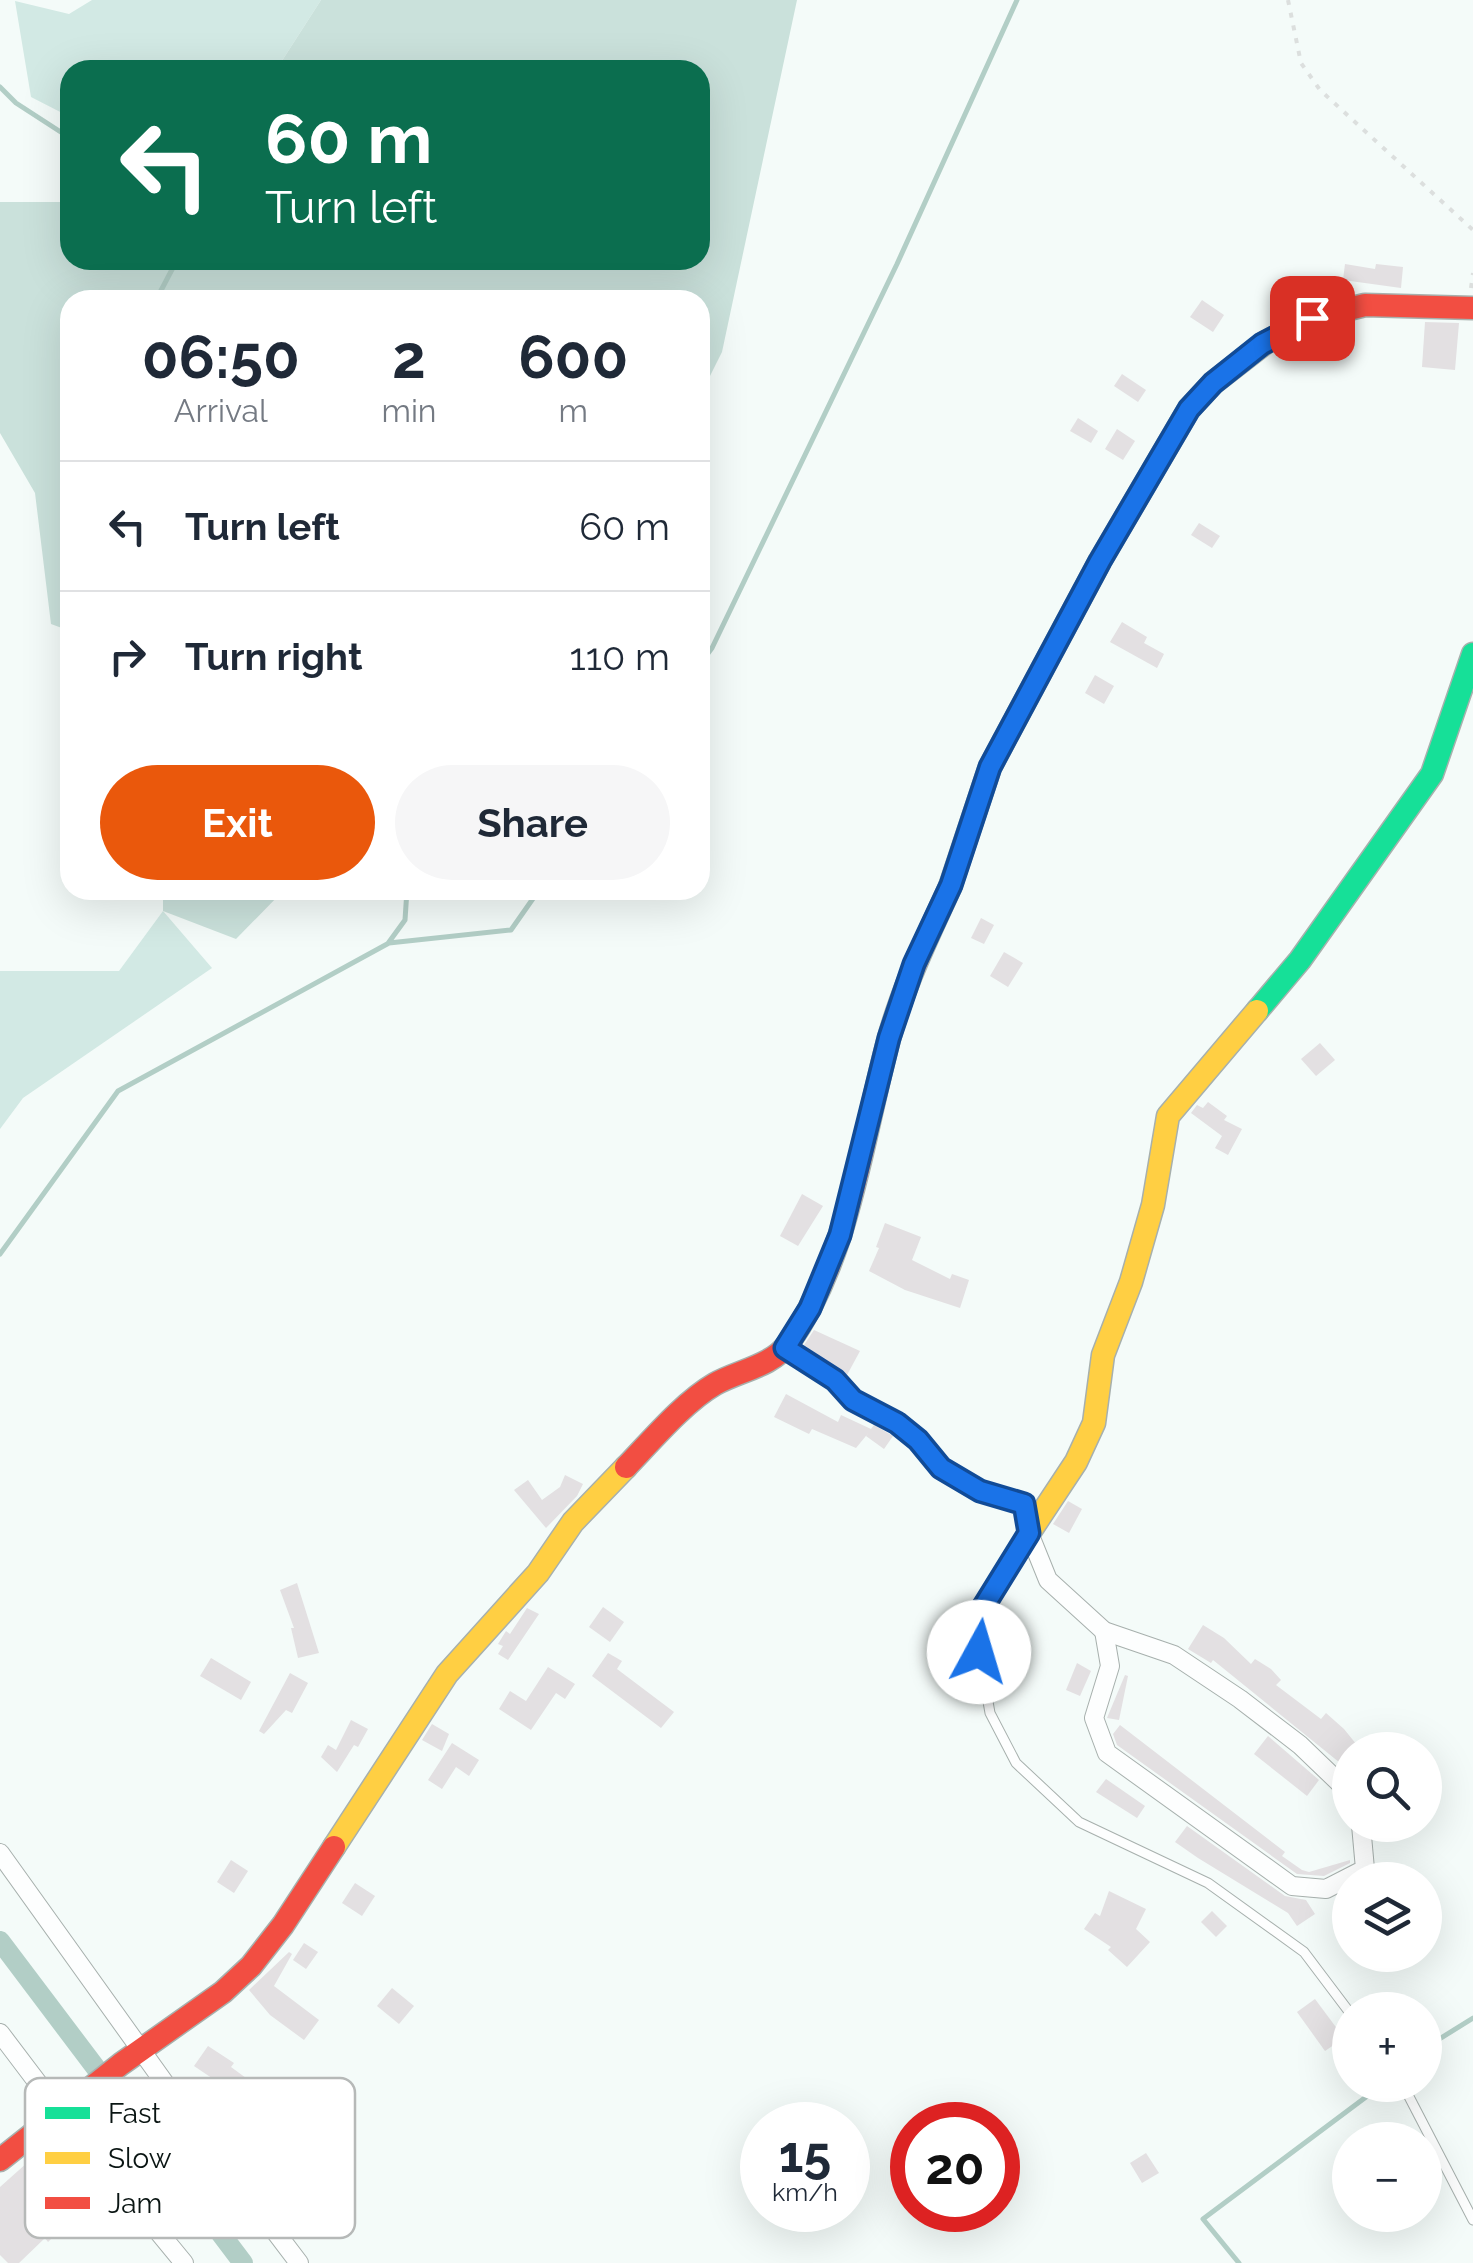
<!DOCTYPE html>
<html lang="en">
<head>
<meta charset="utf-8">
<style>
  body { margin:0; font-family:Raleway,sans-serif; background:#f6f6f7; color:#1f2937; height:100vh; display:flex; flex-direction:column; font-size:38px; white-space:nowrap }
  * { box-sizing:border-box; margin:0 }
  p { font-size:32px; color:#747a83 }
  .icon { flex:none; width:55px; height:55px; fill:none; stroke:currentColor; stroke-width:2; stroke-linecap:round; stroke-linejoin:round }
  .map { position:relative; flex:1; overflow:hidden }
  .side { position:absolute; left:60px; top:290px; width:650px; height:610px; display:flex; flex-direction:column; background:#fff; border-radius:30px; box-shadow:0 10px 40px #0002 }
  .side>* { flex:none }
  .hud { position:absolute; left:60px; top:60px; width:650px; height:210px; border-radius:30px; box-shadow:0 10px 40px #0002; background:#0b6e4f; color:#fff; overflow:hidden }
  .buttons { position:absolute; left:1332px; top:1732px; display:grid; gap:20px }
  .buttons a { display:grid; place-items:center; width:110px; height:110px; border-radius:50%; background:#fff; box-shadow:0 10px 40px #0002; font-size:50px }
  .speed { position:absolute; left:740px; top:2102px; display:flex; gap:20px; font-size:50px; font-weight:700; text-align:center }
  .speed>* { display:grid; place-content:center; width:130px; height:130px; border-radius:50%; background:#fff; box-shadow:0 10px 40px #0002; line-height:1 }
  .speed small { font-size:25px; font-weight:400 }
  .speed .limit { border:15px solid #d22; background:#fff; color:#111 }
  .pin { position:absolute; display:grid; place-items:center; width:85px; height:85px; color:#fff; margin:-42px; border-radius:20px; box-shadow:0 5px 15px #0006 }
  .me { position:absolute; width:110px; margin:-55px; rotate:6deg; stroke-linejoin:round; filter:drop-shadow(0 0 8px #0008) }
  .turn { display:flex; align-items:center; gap:35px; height:210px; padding:0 40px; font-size:45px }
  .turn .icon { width:130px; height:130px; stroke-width:2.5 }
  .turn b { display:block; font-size:70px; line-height:85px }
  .eta { display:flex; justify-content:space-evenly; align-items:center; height:170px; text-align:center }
  .eta b { font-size:60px; font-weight:700; line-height:70px }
  .primary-button { display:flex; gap:20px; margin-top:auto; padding:20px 40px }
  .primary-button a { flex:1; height:115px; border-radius:60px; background:#ea580c; color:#fff; font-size:40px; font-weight:700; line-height:115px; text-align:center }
  .primary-button a+a { background:#f6f6f7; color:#1f2937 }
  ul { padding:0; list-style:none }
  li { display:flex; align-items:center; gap:30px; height:130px; padding:0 40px; border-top:2px solid #e0e1e3 }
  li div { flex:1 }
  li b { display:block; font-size:38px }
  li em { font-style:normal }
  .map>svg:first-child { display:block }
</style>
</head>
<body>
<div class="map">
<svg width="1473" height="2263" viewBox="0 0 1473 2263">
  <rect width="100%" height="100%" fill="#f4fbf9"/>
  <g fill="#d2e9e4">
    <path d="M92,0H321L276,70H70V117L31,97L15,1L69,14Z"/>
    <path d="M163,911L212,968L23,1098L0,1129V971H119Z"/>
  </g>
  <g fill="#cae1db">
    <path d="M321,0H797L722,352L700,396V300H70V631L51,624L35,493L0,433V202H70V260H700V70H276Z"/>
    <path d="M163,890H284L236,939L163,911Z"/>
  </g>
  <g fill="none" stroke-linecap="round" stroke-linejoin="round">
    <g stroke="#b2cec6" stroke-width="5">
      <path d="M0,87L16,103L70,138"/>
      <path d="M156,300L177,260"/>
      <path d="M700,664L712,648L897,264L1017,0"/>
      <path d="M389,942L405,920L407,890"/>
      <path d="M0,1254L118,1091L389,943L511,930L539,890"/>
      <path d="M1425,2048L1473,2018"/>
      <path d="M1239,2263L1203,2219L1382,2085"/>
    </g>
    <path stroke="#b2cec6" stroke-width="20" d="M0,1941L243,2263"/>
  </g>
  <g fill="#e3e0e2">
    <path d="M1345,264L1375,269L1376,264L1403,267L1401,288L1343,280Z"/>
    <path d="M1202,300L1224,315L1213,332L1190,317Z"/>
    <path d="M1425,322L1459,323L1455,370L1422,367Z"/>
    <path d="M1122,374L1146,390L1138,402L1114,386Z"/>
    <path d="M1078,418L1098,431L1091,443L1070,431Z"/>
    <path d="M1117,429L1135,441L1123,460L1105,449Z"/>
    <path d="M1199,523L1220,536L1212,548L1191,535Z"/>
    <path d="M1122,622L1147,637L1144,643L1164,654L1157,668L1110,642Z"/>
    <path d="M1095,675L1114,686L1104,704L1085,693Z"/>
    <path d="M981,918L994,925L984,944L971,938Z"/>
    <path d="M1004,952L1023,963L1008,987L990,976Z"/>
    <path d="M1320,1043L1335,1060L1316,1076L1301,1059Z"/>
    <path d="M1208,1102L1227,1116L1224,1120L1242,1129L1228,1155L1215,1148L1222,1136L1191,1113L1197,1105L1203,1108Z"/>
    <path d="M802,1194L823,1206L798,1246L780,1236Z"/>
    <path d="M885,1223L921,1237L912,1260L950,1279L952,1274L969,1280L960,1308L905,1290L869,1271L879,1248L876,1247Z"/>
    <path d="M814,1330L860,1351L847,1375L804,1345Z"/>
    <path d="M786,1394L838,1422L841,1415L871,1429L874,1425L893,1436L884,1449L866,1436L870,1431L856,1448L812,1429L809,1434L774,1417Z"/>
    <path d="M565,1475L583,1484L577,1496L546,1528L514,1490L528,1480L542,1500L560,1487Z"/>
    <path d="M1068,1501L1082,1509L1069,1533L1053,1524Z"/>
    <path d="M297,1583L319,1653L298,1658L291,1628H294L280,1590Z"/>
    <path d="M603,1607L624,1622L610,1642L589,1627Z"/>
    <path d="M527,1608L539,1614L508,1660L498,1654L503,1646L498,1644L506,1631L510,1634Z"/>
    <path d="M1203,1625L1224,1638L1251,1664L1255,1659L1271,1669L1281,1680L1276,1685L1321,1719L1326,1713L1344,1729L1361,1750H1350V1771L1213,1660L1211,1663L1188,1649Z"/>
    <path d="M608,1653L622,1661L617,1669L674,1712L661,1728L592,1676Z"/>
    <path d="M211,1658L251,1682L241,1700L200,1676Z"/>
    <path d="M1077,1663L1091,1671L1080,1696L1066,1690Z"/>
    <path d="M548,1667L575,1684L565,1699L556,1693L531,1730L499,1709L510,1691L526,1701Z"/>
    <path d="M290,1673L308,1683L292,1713L286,1710L264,1734L259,1731Z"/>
    <path d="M1125,1675L1128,1676L1119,1720L1107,1718Z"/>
    <path d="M351,1720L368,1729L358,1747L354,1745L337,1772L321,1757L328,1745L336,1750Z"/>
    <path d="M432,1724L449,1734L442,1751L422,1740Z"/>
    <path d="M1120,1725L1285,1852L1282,1856L1302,1870L1309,1872L1350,1860V1863L1324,1876L1297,1874L1117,1745L1113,1734Z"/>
    <path d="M1268,1736L1319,1780L1307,1796L1254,1754Z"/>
    <path d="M452,1743L479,1760L469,1776L456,1767L442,1789L428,1780Z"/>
    <path d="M1106,1779L1145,1806L1137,1818L1096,1792Z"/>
    <path d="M1187,1826L1285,1896L1306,1900L1315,1914L1297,1926L1288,1913L1198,1858L1175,1842Z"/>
    <path d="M231,1860L248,1871L234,1893L217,1882Z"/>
    <path d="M355,1883L375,1896L362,1916L342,1903Z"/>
    <path d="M1109,1891L1146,1909L1136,1929L1150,1942L1127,1967L1108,1950L1111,1947L1084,1929L1095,1913L1100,1916Z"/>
    <path d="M1212,1911L1227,1926L1216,1937L1201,1922Z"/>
    <path d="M304,1943L318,1952L306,1969L293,1960Z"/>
    <path d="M289,1952L292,1954L274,1986L319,2020L304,2040L270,2015L249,1990Z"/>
    <path d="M392,1988L414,2006L399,2024L377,2006Z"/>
    <path d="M1315,1999L1344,2038L1325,2051L1297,2012Z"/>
    <path d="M208,2046L234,2063L231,2067L246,2078L234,2093L194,2066Z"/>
    <path d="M1146,2153L1159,2173L1142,2183L1130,2163Z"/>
    <path d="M28,2162L46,2182L52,2177L72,2198L50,2218L61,2229L48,2242L45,2238L19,2263H8L0,2255V2187Z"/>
  </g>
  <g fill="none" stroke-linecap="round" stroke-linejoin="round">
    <g stroke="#a7b0ad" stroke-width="11">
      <g id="lane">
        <path d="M1028,1536L974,1622L990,1713L1016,1763L1079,1822L1208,1883L1304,1952L1350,2013"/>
        <path d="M1403,2085L1473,2220"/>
      </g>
    </g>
    <g stroke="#a7b0ad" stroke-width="20">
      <g id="street">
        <path d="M785,1348L835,1380L853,1400L897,1423L918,1440L941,1468L981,1491L1024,1504L1029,1533L1048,1580L1104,1631L1174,1655L1240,1699L1300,1745L1350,1793"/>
        <path d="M1104,1631L1110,1666L1094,1718L1107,1753L1292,1886L1326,1889L1365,1869L1361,1825"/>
        <path d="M0,1853L199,2131L299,2263"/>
        <path d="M0,2033L59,2111L184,2263"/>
      </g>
    </g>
    <g stroke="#a7b0ad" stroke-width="25">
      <g id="fast">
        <path d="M950,887L990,767L1100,561L1189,409L1213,383L1266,342"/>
        <path d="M1257,1011L1300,960L1432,774L1473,654"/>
      </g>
    </g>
    <g stroke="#a7b0ad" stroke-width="25">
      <g id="slow">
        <path d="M1029,1533L1076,1462L1094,1423L1103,1355L1131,1282L1153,1205L1168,1116L1257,1011"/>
        <path d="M334,1847L447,1674L538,1573L573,1522L626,1467"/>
      </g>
    </g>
    <g stroke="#a7b0ad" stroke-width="25">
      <g id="jam">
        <path d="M1266,342L1312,318L1365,305L1473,308"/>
        <path d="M626,1467C652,1440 684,1402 715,1384C738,1371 772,1366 788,1344C849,1257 861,1143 888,1042C902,989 927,938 950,887"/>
        <path d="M0,2160L121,2064L223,1992L251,1966L283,1925L334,1847"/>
      </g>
    </g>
    <g stroke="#dcdfde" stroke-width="4" stroke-dasharray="5 8" stroke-linecap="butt">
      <path d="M1288,0L1301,63L1320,90L1473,230"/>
      <path d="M1471,288L1473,273"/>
    </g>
    <use href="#lane" stroke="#fdfefe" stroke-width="9"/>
    <use href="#street" stroke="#fdfefe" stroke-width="18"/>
    <use href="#fast" stroke="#16e098" stroke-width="22"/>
    <use href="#slow" stroke="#ffcf43" stroke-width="22"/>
    <use href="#jam" stroke="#f24e42" stroke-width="22"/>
  </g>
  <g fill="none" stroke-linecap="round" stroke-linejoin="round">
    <g stroke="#114b97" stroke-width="25">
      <path id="route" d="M979,1652L974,1622L1029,1533L1024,1504L980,1491L941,1468L918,1440L897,1423L853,1400L835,1380L785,1348L810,1308L840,1235L889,1038L914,964L951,885L990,767L1100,561L1189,409L1213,383L1262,344L1312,318"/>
    </g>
    <use href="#route" stroke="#1a73e8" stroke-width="18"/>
  </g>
  <rect x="25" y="2078" width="330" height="160" rx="15" fill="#fff" stroke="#b6b9b8" stroke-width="2.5"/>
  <rect x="45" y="2107" width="45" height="12" fill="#16e098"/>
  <rect x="45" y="2152" width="45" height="12" fill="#ffcf43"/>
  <rect x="45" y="2197" width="45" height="12" fill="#f24e42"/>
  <g font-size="28" fill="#0a1513">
    <text x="108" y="2123">Fast</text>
    <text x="108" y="2168">Slow</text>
    <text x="108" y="2213">Jam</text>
  </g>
</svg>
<div class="buttons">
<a><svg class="icon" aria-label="search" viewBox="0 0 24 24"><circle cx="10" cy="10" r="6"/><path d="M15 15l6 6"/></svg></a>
<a><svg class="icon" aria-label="layers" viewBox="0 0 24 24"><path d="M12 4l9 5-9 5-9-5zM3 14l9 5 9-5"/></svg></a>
<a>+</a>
<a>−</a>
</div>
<div class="speed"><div>15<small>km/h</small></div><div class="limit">20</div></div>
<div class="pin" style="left:1312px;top:318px;background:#d93025"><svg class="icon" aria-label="arrive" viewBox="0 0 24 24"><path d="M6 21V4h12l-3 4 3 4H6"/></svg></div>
<svg class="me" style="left:979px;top:1652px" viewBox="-20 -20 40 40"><circle r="19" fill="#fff"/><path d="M0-13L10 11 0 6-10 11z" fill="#1a73e8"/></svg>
<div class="hud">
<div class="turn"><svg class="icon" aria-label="left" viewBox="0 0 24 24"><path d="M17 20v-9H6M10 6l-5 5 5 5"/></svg><div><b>60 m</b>Turn left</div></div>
</div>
<section class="side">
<div class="eta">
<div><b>06:50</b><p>Arrival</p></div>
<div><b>2</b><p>min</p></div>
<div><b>600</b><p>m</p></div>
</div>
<ul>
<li><svg class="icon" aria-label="left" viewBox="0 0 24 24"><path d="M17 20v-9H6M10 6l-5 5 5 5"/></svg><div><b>Turn left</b></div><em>60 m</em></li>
<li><svg class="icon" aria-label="right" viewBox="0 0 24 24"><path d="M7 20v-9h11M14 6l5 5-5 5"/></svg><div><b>Turn right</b></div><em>110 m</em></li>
</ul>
<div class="primary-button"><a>Exit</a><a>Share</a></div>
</section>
</div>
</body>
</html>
